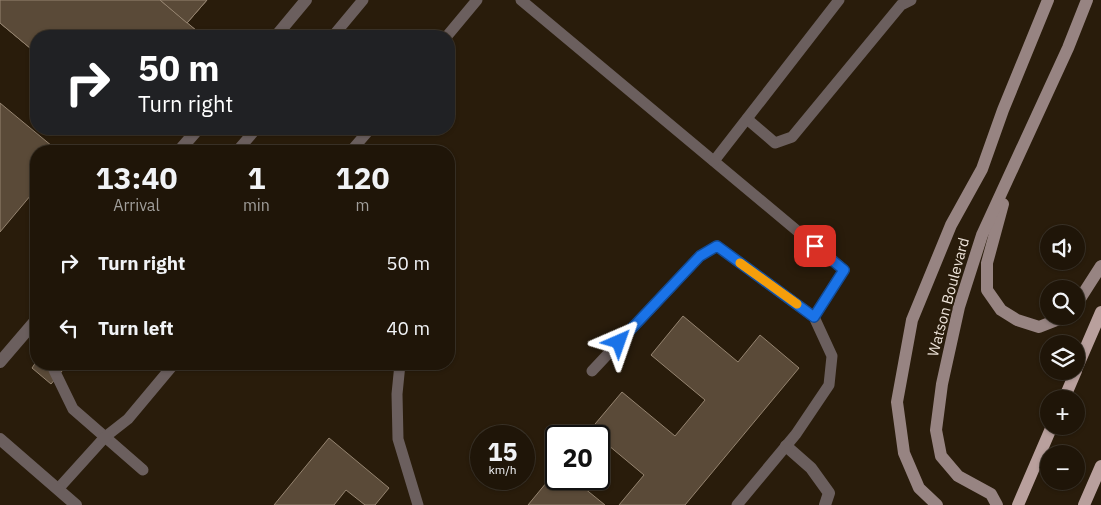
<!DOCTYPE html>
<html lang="en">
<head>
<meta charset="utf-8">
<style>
  body { margin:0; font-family:"IBM Plex Sans",sans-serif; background:#2c2216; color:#f1f3f6; height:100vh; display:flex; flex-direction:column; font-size:19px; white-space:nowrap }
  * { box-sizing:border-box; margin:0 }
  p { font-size:16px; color:#a19f9c }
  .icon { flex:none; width:28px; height:28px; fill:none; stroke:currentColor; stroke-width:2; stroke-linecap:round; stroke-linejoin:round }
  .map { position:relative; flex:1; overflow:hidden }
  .sheet { position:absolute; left:30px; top:145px; width:425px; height:225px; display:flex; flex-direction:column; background:#1f1508; border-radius:20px; box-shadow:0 1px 4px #0004,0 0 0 1px #3c3429 }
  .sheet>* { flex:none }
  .hud { position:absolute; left:30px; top:30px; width:425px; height:105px; border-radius:20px; box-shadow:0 1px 4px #0004,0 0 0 1px #3c3429; background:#202124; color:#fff; overflow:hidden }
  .tools { position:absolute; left:1040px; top:225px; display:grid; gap:10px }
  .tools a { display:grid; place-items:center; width:45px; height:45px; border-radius:50%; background:#1f1508; box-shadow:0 1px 4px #0004,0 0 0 1px #3c3429; font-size:25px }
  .speed { position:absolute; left:470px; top:425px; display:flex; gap:10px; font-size:25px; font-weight:700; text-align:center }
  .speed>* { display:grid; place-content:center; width:65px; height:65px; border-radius:50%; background:#1f1508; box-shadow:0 1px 4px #0004,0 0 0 1px #3c3429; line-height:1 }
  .speed small { font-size:12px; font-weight:400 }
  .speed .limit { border:2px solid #111; border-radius:8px; background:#fff; color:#111 }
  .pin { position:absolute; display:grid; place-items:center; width:42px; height:42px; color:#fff; margin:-21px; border-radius:10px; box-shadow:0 2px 8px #0006 }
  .me { position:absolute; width:55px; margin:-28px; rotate:43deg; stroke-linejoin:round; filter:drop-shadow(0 0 4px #0008) }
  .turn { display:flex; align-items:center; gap:18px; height:105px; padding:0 25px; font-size:22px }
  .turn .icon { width:65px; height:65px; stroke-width:2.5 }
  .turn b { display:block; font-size:35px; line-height:42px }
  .eta { display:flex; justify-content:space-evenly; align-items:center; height:85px; text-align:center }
  .eta b { font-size:30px; font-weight:700; line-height:35px }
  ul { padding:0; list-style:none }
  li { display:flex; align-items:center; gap:15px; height:65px; padding:0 25px }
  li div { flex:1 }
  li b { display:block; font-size:19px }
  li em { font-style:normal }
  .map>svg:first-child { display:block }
</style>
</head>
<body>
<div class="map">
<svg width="1101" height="505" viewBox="0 0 1101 505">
  <rect width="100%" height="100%" fill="#291c0b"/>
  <g fill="#5a4a38" stroke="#958470">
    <path d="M0,0H207L187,23L203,36H36V53L0,23Z"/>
    <path d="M0,0H160L203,36H36V53L0,23Z"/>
    <path d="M160,0H207L187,23Z"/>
    <path d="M0,103L58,151H36V189L0,232Z"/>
    <path d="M683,316L738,362L760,335L799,368L685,505H619L644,475L590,430L622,392L675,436L705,400L651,355Z"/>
    <path d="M36,362V364H68L51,384L32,368Z"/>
    <path d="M329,438L389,488L375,505H365L346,490L334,505H274Z"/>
    <path d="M556,471V479H573L605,505H528Z"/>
  </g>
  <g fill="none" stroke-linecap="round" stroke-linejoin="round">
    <g stroke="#6b5f5e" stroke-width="11">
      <path d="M521,0L844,270L814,317L717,246L700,256L592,371"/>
      <path d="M333,36L363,0"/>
      <path d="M447,36L477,0"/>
      <path d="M747,119L775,143L792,137L901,5L911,0"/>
      <path d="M237,151L256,129"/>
      <path d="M351,151L370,129"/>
      <path d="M714,161L839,0"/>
      <path d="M59,364L54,370L73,409L143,470"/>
      <path d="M400,364L397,394L398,439L418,505"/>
      <path d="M58,489L105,437L128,419L174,364"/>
      <path d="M737,505L796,434L829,385L832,356L814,317"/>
    </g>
    <g stroke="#6b5f5e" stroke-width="12">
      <path d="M276,36L306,0"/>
      <path d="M179,151L198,129"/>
      <path d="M0,362L36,320"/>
      <path d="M0,439L76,505"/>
      <path d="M786,446L811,468L829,493L825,505"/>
    </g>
    <g stroke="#978482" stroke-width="12">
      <path d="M1003,204L987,263V290L1001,310L1017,320L1039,327L1067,316"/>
      <path d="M1076,305L1101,266"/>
      <path d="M937,505L919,488L904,453L897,402L912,320L951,225L982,169L1003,110L1048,0"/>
      <path d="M997,505L991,494L958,476L941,456L936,430L942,384L959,307L982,235L1068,48L1087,0"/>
    </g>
    <g stroke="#b9a09d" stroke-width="12">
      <path d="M1076,370L1101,312"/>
      <path d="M1064,399L1076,371"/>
      <path d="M1018,505L1052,426"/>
      <path d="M1084,505L1101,466"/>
    </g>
  </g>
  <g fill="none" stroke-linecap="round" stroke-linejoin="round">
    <g stroke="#114b97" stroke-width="12">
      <path id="route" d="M619,342L700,256L717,246L814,317L844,270L815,246"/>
    </g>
    <use href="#route" stroke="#1a73e8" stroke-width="9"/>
    <path stroke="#f59e0b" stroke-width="9" d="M740,263L797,304"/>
  </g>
  <g text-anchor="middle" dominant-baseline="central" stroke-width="4" stroke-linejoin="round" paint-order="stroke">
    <g font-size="15" fill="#eee4da" stroke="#291c0b">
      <text transform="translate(948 297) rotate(-75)">Watson Boulevard</text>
    </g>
  </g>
</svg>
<div class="tools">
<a><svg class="icon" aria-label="sound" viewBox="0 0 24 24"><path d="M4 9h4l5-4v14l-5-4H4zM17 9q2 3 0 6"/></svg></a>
<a><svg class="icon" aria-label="search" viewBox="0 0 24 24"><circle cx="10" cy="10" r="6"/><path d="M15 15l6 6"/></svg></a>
<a><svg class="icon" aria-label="layers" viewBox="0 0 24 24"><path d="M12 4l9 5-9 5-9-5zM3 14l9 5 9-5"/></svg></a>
<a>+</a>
<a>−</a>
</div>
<div class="speed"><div>15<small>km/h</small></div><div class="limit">20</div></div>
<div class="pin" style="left:815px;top:246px;background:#d93025"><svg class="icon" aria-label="arrive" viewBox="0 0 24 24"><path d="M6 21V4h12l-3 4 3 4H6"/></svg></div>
<svg class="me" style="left:619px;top:342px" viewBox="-20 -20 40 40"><path d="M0-17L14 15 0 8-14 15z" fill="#1a73e8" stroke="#fff" stroke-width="4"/></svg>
<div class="hud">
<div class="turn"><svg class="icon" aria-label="right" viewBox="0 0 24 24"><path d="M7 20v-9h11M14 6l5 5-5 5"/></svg><div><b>50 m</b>Turn right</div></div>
</div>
<section class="sheet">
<div class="eta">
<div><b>13:40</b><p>Arrival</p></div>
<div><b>1</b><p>min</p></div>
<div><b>120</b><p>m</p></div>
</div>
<ul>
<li><svg class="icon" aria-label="right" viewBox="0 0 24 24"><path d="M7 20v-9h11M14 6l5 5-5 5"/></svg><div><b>Turn right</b></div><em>50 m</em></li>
<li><svg class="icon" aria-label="left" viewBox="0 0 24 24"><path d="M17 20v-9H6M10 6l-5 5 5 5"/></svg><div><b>Turn left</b></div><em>40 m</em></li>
</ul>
</section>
</div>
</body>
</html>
